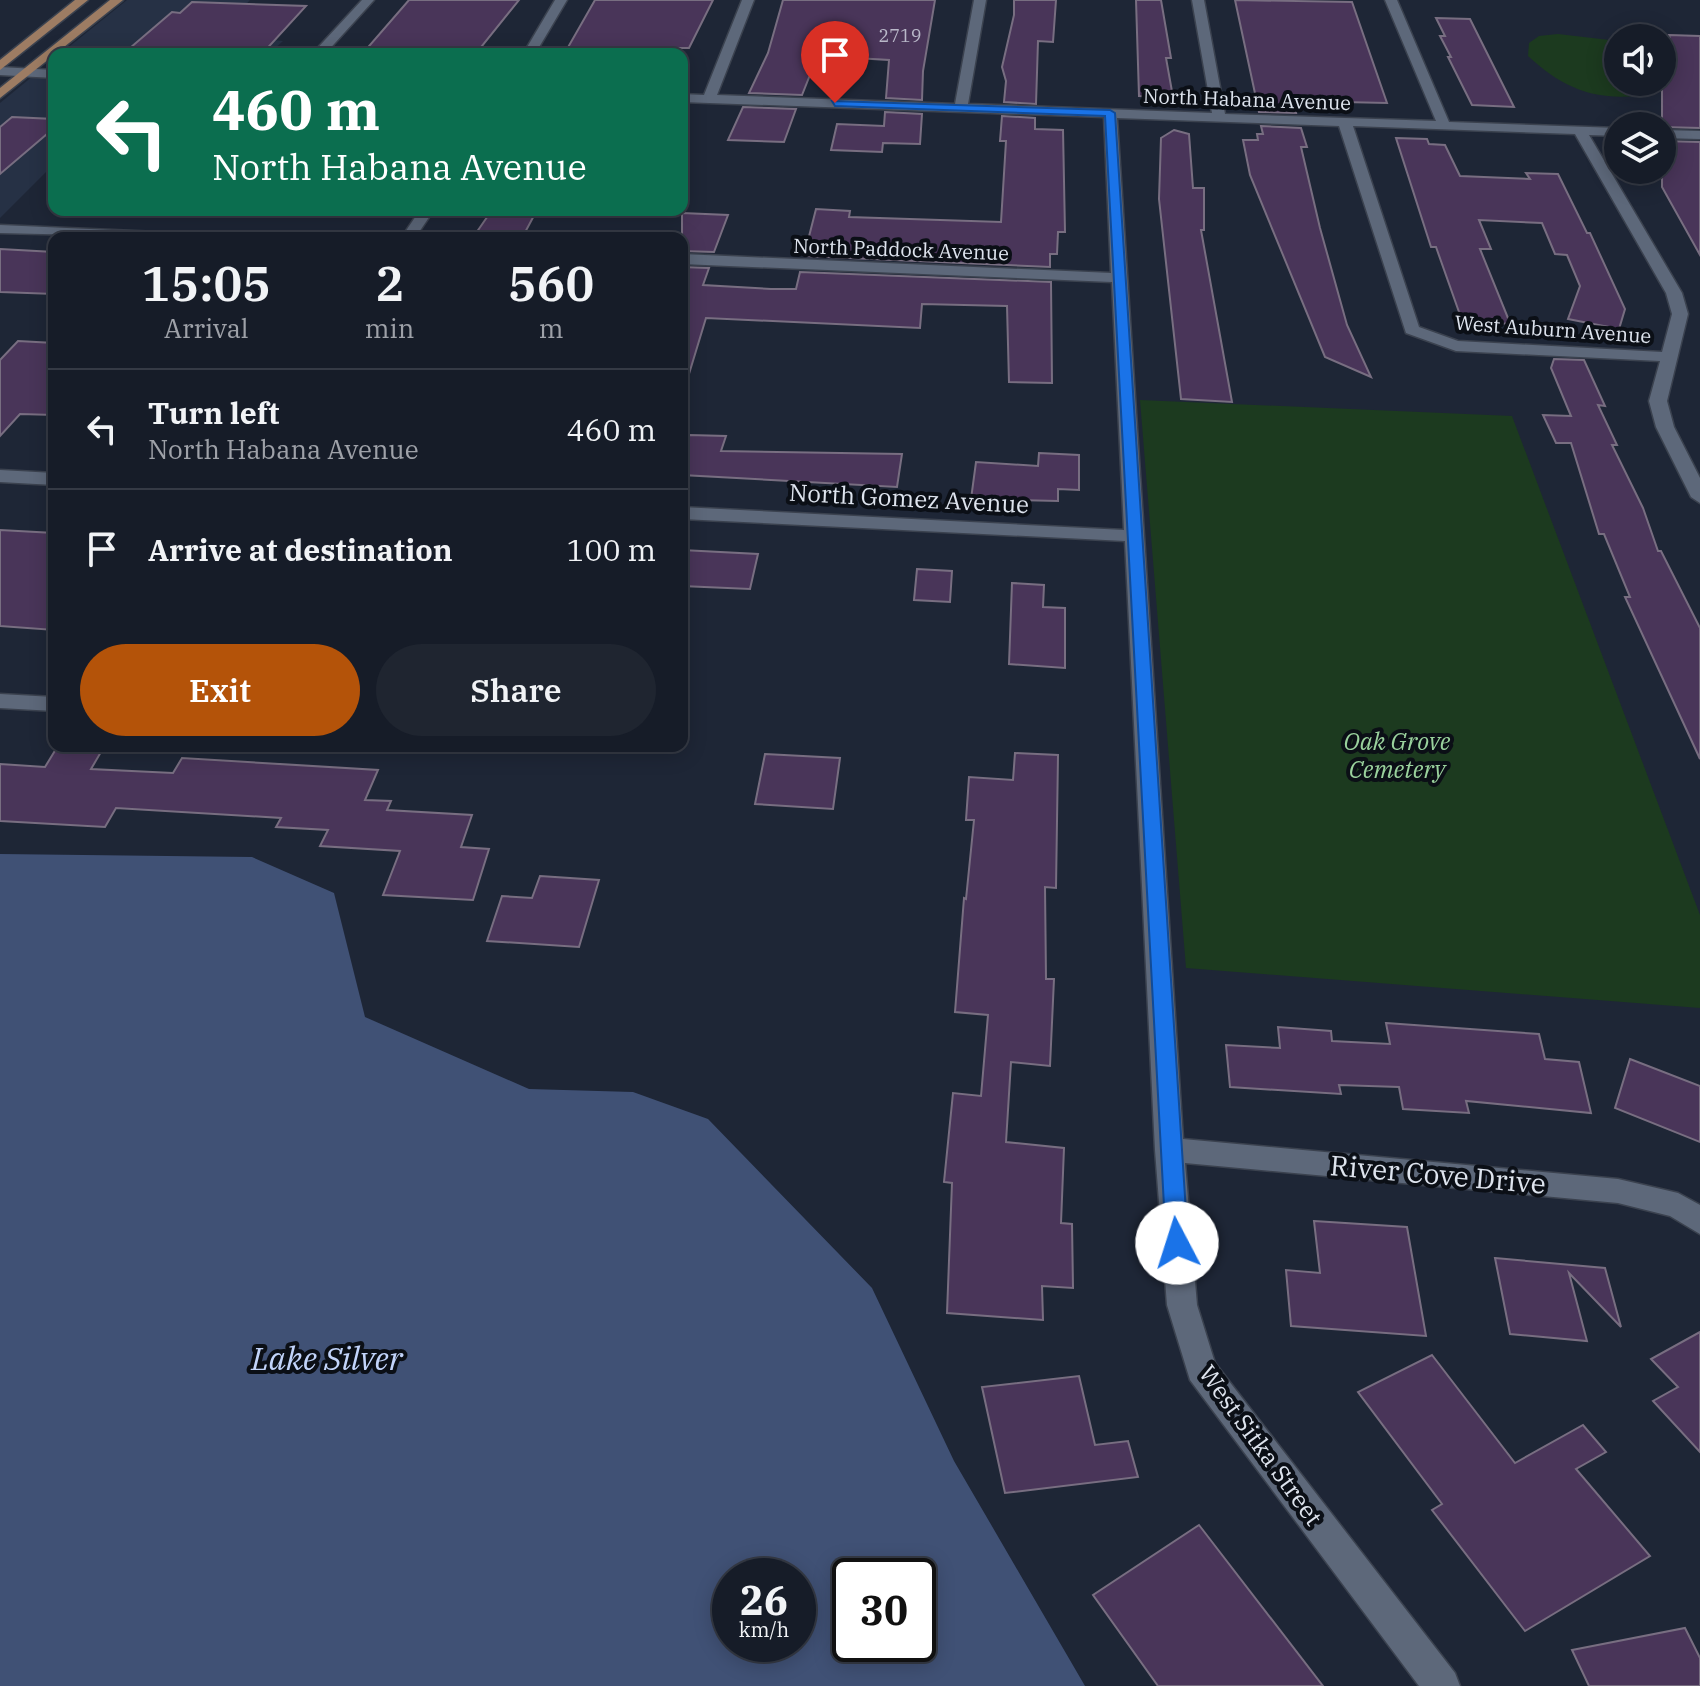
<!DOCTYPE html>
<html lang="en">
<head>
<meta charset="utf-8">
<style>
  body { margin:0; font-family:"IBM Plex Serif",serif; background:#1f2530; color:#f1f3f6; height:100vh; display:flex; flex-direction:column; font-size:30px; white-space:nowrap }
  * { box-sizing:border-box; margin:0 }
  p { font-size:26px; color:#9ea1a8 }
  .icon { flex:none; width:44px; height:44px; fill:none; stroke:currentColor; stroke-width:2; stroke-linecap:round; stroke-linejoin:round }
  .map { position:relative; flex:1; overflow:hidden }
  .side { position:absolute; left:48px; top:232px; width:640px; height:520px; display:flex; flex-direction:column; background:#161c28; border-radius:16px; box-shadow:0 4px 20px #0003,0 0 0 2px #353a45 }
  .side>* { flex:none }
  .banner { position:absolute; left:48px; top:48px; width:640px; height:168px; border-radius:16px; box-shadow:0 4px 20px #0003,0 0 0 2px #353a45; background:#0b6e4f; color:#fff; overflow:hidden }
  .tools { position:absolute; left:1604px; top:24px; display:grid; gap:16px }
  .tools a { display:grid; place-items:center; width:72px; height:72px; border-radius:50%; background:#161c28; box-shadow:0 4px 20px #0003,0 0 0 2px #353a45; font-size:40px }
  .speed { position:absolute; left:712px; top:1558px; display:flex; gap:16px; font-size:40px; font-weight:700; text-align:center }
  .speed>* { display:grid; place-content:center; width:104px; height:104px; border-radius:50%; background:#161c28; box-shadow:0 4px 20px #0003,0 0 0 2px #353a45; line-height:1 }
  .speed small { font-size:20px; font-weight:400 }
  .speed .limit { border:4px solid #111; border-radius:12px; background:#fff; color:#111 }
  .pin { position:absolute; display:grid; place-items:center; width:68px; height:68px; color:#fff; margin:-82px -34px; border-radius:50% 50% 50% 0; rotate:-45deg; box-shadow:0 0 8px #0007 }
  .pin .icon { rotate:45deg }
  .me { position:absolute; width:88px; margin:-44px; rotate:355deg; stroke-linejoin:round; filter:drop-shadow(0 0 6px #0008) }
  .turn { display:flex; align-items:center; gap:28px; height:168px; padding:0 32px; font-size:36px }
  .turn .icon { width:104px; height:104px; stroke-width:2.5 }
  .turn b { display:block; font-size:56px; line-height:68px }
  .eta { display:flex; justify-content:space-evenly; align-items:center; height:136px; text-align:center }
  .eta b { font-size:48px; font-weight:600; line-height:56px }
  .action { display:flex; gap:16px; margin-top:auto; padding:16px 32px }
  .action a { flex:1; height:92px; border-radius:48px; background:#b45309; color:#fff; font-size:32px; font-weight:600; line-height:92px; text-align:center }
  .action a+a { background:#1f2530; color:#f1f3f6 }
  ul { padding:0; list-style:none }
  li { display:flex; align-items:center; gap:24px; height:120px; padding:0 32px; border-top:2px solid #353a45 }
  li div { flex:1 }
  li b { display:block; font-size:30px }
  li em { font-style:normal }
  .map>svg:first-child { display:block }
</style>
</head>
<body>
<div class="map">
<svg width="1700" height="1686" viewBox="0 0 1700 1686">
  <rect width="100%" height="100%" fill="#1e2636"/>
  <g fill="#263145">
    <path d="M127,0H250L218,35L283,41L269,54H60Z"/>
    <path d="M33,76L54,77V164L0,218V103Z"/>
  </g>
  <g fill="#1c3a1f">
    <path d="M1558,34L1618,41V82H1656V93C1603,103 1568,93 1528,56L1529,43L1539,36Z"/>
    <path d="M1140,400L1512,416L1700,915V1008L1186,968Z"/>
  </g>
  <path fill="#405175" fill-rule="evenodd" d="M0,854L252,857L334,893L365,1017L529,1089L633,1092L708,1119L872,1288L954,1461L1085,1686H0ZM730,1576H798V1644H730ZM850,1576H918V1644H850Z"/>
  <g fill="#493559" stroke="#786e81" stroke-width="2">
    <path d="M409,0H519L478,51L414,49L409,54L363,53Z"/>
    <path d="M595,0H713L689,48H674L671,54L567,49Z"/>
    <path d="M783,0H935L923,71L922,100L886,98L889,60L821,56L817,65H814L802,95L749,93L768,53Z"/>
    <path d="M1014,0H1056L1053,42L1038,41L1036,104L1004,102L1006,81L1002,67L1014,15Z"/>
    <path d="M1136,0H1161L1171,58H1166L1173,97L1139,96Z"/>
    <path d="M1235,0L1352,2L1387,103L1298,101L1299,103H1293L1296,113L1259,112Z"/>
    <path d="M192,2L306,6L262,54H123L172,12L180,13Z"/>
    <path d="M1436,18L1470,19L1514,107L1472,105L1448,57H1451L1440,36H1445Z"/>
    <path d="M1669,35L1700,36V128L1662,127V52L1674,53Z"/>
    <path d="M743,107L796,109L784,142L728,140Z"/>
    <path d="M885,112L922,114L920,144L883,143L882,152L831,150L837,124L884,126Z"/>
    <path d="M1002,116L1035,118V129L1063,130L1065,232H1058L1057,254H1050V267L804,256L816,209L850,211L849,217L1001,222L1006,141H1000Z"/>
    <path d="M12,117L54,119V128L0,174V127Z"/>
    <path d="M1261,126L1301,128L1307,147H1301L1320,228L1347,325L1371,377L1325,357L1250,175L1243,140H1258L1257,134H1263Z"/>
    <path d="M1174,130L1189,134L1193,188H1204V230H1201L1232,402L1181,399L1159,199L1161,138Z"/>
    <path d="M1396,138L1427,139L1429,144L1445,145L1460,176L1530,179L1526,173L1558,174L1587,233H1590L1625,309L1619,329L1568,319L1580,286L1567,255L1555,254L1542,223L1479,220L1491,249H1480L1510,323L1474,327L1459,312L1436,247H1431Z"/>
    <path d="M1662,141L1700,142V255L1662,187Z"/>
    <path d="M492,210H537L522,238L474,236Z"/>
    <path d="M682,213L728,215L714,252L682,251Z"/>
    <path d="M0,249L54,252V294L0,292Z"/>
    <path d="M682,267L709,268L703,285L771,289H796L800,272L1051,282L1052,383L1009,382L1007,306L922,304L920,328L706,318L689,374L682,373Z"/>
    <path d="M18,341L54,343V415L20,414L0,436V360Z"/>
    <path d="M1554,359L1584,360L1605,406L1598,405L1617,445H1612L1643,508L1658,551H1661L1700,628V759L1625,597H1630L1604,534H1599L1571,443H1556L1543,415L1571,416L1551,368Z"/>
    <path d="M689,435L726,436L721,451L902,454L897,487L682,475V456Z"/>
    <path d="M1039,453L1079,455V490L1058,489V501L971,499L976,462L1038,466Z"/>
    <path d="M0,530L54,533V630L0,626Z"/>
    <path d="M682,550L758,554L750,589L682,586Z"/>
    <path d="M917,569L952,571L950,602L914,600Z"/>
    <path d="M1012,583L1044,585L1043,607L1065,608V668L1009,664Z"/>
    <path d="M56,749L101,752L91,769L173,773L182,758L378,770L365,800L391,801L387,810L472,815L461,847L489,849L473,900L383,895L400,851L320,846L328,830L276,827L281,818L116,808L105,827L0,821V764L45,767Z"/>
    <path d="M1015,753L1058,755L1056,888L1045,887L1046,979H1054L1050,1066L1011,1062L1006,1142L1064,1148L1061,1223L1072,1224L1073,1288L1042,1286L1043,1320L947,1313L952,1183L944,1182L953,1093L981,1096L988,1015L955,1012L964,898L966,899L974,820H966L969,777L1013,780Z"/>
    <path d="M765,754L840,758L833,809L755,804Z"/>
    <path d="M540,876L599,880L579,947L487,941L502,896L532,898Z"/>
    <path d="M1386,1023L1539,1034L1545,1059L1579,1062L1591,1113L1466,1101L1469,1113L1403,1109L1399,1087L1339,1085L1341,1094L1230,1087L1226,1045L1280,1048L1278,1027L1331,1031L1332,1041L1390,1044Z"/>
    <path d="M1630,1059L1700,1086V1142L1615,1108Z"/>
    <path d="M1314,1221L1407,1227L1426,1336L1291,1326L1286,1270L1320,1273Z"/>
    <path d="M1495,1258L1605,1268L1621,1327L1569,1273L1587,1341L1510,1334Z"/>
    <path d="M1700,1332V1452L1653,1401L1678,1387L1651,1359Z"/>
    <path d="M1432,1355L1515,1463L1583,1425L1606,1452L1576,1469L1650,1556L1525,1631L1432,1510L1442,1504L1358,1392Z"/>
    <path d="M1079,1376L1095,1445L1128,1441L1138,1477L1005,1493L982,1387Z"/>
    <path d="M1199,1525L1323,1686H1158L1093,1595Z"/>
    <path d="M1685,1628L1700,1658V1686H1589L1572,1650Z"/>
  </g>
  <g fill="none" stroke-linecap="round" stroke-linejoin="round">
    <g stroke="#3b424f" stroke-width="3">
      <g id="minor">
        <path d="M362,0H374L325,54H312Z"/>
        <path d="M555,0H567L535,54H523Z"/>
        <path d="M742,0H754L717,95L955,104L974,0H986L968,104L1212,113L1192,0H1204L1225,114L1436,121L1385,0H1397L1449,122L1618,128V136L1589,135L1682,293L1688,314L1667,401L1674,427L1700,478V503L1691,497L1656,427L1649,401L1660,361L1456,351L1406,333L1339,126L1117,118L1183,1139L1618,1179L1678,1193L1700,1205V1234L1670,1216L1618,1203L1185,1163L1197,1305L1215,1363L1455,1673L1460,1686H1419L1190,1380L1167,1305L1155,1150L1125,541L682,519V507L1124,530L1112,282L682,264V254L1111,273L1104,117L682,102V94L704,95ZM1353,126L1575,134L1666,293L1672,314L1662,352L1458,341L1419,327Z"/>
        <path d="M0,67L54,70V78L0,75Z"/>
        <path d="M1662,130L1700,131V139L1662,138Z"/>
        <path d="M420,210H434L415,238H401Z"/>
        <path d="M0,225L202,234L209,238L0,233Z"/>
        <path d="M0,470L54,473V485L0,482Z"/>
        <path d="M0,694L54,697V711L0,708Z"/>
      </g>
    </g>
    <g stroke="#3b424f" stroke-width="3">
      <g id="major">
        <path d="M75,0H88L0,70V60Z"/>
        <path d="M110,0H123L0,98V88Z"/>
      </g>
    </g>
    <use href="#minor" fill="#5d687a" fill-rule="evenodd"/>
    <use href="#major" fill="#9d7c63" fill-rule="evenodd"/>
  </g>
  <path fill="#1a73e8" stroke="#114b97" stroke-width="2" d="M832,101L1110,110L1115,113L1188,1243L1185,1250L1177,1253L1169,1250L1166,1243L1105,116L835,106Z"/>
  <g text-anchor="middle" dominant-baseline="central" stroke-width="8" stroke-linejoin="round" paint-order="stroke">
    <g font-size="18" fill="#b9b8c9">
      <text x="900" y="35">2719</text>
    </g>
    <g font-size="20" fill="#dee4ee" stroke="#0b0f16">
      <text transform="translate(1247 99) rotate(2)">North Habana Avenue</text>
      <text transform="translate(901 249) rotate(2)">North Paddock Avenue</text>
      <text transform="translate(1553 329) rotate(4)">West Auburn Avenue</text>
    </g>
    <g font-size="24" fill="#dee4ee" stroke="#0b0f16">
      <text transform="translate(909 498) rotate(3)">North Gomez Avenue</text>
      <text transform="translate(1261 1445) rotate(54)">West Sitka Street</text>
    </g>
    <g font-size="24" font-style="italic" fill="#9ad29d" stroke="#0b0f16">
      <text x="1397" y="741">Oak Grove<tspan x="1397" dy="28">Cemetery</tspan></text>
    </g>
    <g font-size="28" fill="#dee4ee" stroke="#0b0f16">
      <text transform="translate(1438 1174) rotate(5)">River Cove Drive</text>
    </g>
    <g font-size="32" font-style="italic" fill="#c2d4fa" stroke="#0b0f16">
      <text x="327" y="1358">Lake Silver</text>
    </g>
  </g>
</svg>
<div class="tools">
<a><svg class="icon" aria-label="sound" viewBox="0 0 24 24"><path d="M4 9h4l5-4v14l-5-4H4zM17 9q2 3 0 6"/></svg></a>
<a><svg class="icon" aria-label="layers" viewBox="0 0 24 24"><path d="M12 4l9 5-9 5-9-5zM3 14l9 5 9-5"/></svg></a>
</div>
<div class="speed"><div>26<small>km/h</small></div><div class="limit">30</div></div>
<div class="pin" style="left:835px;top:103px;background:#d93025"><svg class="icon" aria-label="arrive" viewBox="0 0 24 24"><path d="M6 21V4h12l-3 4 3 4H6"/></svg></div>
<svg class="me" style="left:1177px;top:1243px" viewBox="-20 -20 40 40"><circle r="19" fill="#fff"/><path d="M0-13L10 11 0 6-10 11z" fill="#1a73e8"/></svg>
<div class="banner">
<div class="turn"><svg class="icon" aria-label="left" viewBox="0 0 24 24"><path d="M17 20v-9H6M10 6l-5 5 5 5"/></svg><div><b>460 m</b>North Habana Avenue</div></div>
</div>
<section class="side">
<div class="eta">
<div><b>15:05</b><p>Arrival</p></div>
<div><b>2</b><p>min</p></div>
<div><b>560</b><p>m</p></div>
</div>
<ul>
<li><svg class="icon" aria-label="left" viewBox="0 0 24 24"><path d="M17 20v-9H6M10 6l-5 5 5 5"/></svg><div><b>Turn left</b><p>North Habana Avenue</p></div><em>460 m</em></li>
<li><svg class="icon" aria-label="arrive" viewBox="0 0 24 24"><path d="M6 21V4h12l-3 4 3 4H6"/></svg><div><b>Arrive at destination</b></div><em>100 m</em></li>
</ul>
<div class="action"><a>Exit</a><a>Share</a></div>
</section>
</div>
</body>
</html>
